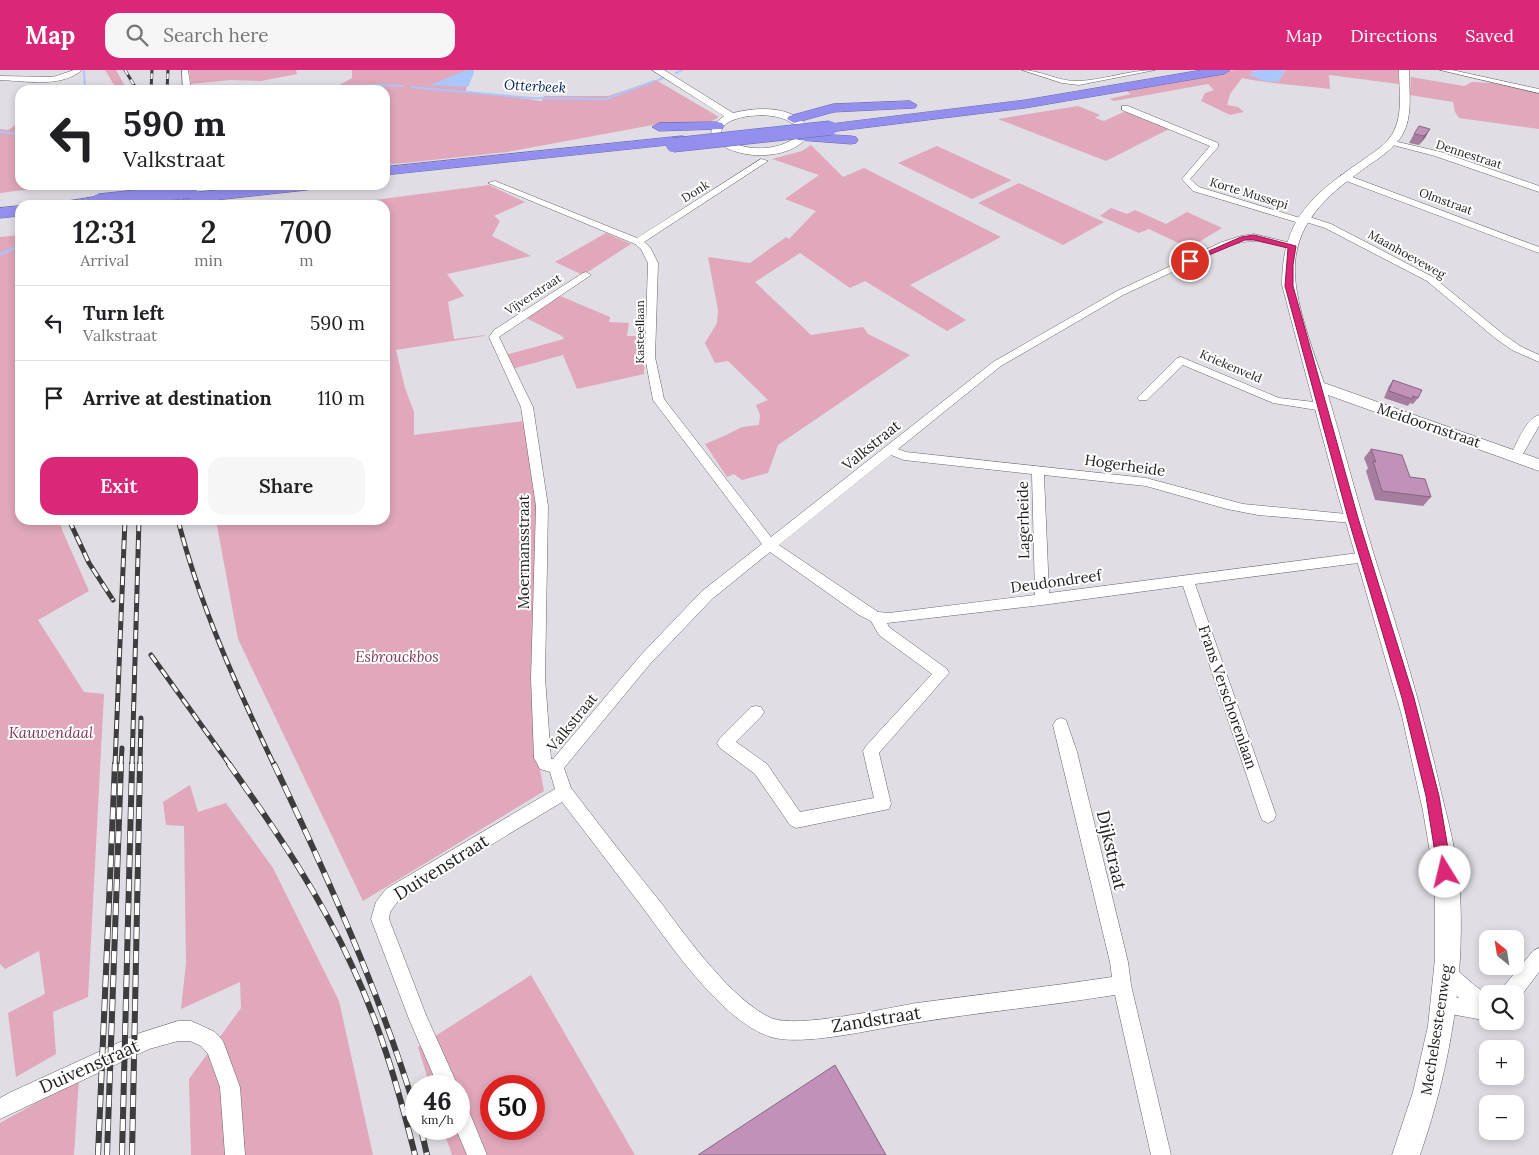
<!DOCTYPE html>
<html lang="en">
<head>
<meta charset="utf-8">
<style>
  body { margin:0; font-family:Lora,serif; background:#f6f6f6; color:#202124; height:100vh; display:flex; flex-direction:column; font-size:19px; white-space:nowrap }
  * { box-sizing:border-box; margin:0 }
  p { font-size:16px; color:#757577 }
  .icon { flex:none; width:28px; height:28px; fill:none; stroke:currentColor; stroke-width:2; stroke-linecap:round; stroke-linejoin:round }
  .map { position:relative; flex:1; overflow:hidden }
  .panel { position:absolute; left:15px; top:130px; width:375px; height:325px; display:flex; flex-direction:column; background:#fff; border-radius:15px; box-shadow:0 2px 8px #0003 }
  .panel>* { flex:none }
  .banner { position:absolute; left:15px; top:15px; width:375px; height:105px; border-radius:15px; box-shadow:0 2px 8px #0003; background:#fff; color:#202124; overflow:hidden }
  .needle { width:32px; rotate:330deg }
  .controls { position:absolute; left:1479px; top:860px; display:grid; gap:10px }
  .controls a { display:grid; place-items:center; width:45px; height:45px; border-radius:10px; background:#fff; box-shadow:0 2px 8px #0003; font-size:25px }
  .speed { position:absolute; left:405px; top:1005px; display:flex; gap:10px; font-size:25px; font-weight:700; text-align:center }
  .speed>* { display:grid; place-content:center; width:65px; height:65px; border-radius:50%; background:#fff; box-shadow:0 2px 8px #0003; line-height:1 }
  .speed small { font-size:12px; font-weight:400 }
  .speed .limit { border:8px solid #d22; background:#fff; color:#111 }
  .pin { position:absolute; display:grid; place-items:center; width:42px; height:42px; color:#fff; margin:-21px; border:2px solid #fff; border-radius:50%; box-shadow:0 1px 5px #0007 }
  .me { position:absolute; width:55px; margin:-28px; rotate:351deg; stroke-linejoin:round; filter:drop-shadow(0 0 4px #0008) }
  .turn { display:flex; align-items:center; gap:18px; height:105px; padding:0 25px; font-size:22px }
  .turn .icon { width:65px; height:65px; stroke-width:2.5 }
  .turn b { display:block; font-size:35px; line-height:42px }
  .eta { display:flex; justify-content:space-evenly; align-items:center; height:85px; text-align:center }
  .eta b { font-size:30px; font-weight:600; line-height:35px }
  .primary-button { display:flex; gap:10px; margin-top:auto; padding:10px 25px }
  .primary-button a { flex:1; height:58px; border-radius:15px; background:#db2777; color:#fff; font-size:20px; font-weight:600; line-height:58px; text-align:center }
  .primary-button a+a { background:#f6f6f6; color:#202124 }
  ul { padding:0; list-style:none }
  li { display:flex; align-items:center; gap:15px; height:75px; padding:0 25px; border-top:1px solid #e0e0e0 }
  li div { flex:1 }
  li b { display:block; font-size:19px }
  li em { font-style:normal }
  header { display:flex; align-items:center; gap:30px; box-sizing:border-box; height:70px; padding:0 25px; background:#db2777; color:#fff }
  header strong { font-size:24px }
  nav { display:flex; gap:28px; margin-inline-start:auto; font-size:18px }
  .search { width:350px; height:45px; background:#f6f6f6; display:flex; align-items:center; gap:12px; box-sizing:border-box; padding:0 18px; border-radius:15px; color:#757577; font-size:19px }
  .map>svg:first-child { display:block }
</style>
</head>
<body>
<header>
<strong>Map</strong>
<div class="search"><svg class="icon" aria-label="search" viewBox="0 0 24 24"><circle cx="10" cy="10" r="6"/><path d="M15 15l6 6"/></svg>Search here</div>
<nav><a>Map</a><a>Directions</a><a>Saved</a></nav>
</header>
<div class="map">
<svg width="1539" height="1085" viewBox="0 0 1539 1085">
  <rect width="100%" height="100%" fill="#e0dde4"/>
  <g fill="#e1a7bb" fill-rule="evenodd">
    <path d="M105,0H116L127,20H97L116,18Z"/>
    <path d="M189,0H296L297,4L261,11L230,10L191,14Z"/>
    <path d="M352,0H468L466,21L542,31L544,26H608L656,10L719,47L710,52L653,55L507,82L385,95V20H296L334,18L352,8Z"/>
    <path d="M1235,0H1258L1252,2L1278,12L1286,0H1398L1399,14L1329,5L1330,19C1300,15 1271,14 1242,8L1230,24L1227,35L1238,37L1244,42L1230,45L1201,31L1205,23L1214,20L1208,14L1114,31L1109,29L1131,24L1125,20Z"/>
    <path d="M1411,7L1464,16L1472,12L1492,13L1539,23V59L1459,48L1455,42L1453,32L1410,25Z"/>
    <path d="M1078,36L1100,45L1095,48L1104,51L1128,40L1171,58L1106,91L998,49Z"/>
    <path d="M17,54H20V115H63L0,123V59L8,60Z"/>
    <path d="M811,75L843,107L864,98L1001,167L910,215L966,250L947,261L865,211L850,218L800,183L755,212L811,265L863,257L868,264L910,285L778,375L768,403L742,410L734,404L727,407L705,374L724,366L742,357L759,355L760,345L756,335L768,330L728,291L715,293L705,273L717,253L718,240L708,187L750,193L786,167L789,169L816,141L785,129L819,105L772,89L802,81Z"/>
    <path d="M937,76L1011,110H1012L972,129L898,93Z"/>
    <path d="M1019,113L1104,152L1063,175L978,133Z"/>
    <path d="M489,115L525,132L494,146L500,151L492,166L531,186L447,204L464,226L448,232L454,269L485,265L484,266L396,280L405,318L414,342V365L524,351L537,438L539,695L544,721L363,831L238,569L216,450H385V135H336Z"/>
    <path d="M1111,138L1127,144L1135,140L1166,154L1187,142L1222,158L1189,178L1149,159L1139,163L1100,146Z"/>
    <path d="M606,163L631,174L583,205L555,192Z"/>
    <path d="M20,165V450H60L62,460L89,521L38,550L84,622L104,624L88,927L53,942L56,984L16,1007L8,943L45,924L39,881L5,899L0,894V167Z"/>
    <path d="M558,225L610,247L609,252L629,253L627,266H644V304L577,319L563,285L512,299L505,285L564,269L562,266L524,247Z"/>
    <path d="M190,715L198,742L226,733L273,798L339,931L373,1085H191L189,1009L241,938L240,912L181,939L186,893L184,756L166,755L163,732Z"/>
    <path d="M531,905L635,1085H452L443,1059H459V1016H430L418,977ZM491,1016H534V1059H491Z"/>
    <path d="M79,1009L74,1085H0V1053Z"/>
  </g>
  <g fill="#a9c7fa">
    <path d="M467,0H474V3L468,17L430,15Z"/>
    <path d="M1258,0H1286L1278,12L1264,11L1248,5Z"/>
  </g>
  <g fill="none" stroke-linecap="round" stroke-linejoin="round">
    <g stroke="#a9c7fa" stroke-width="2">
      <path d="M84,0L85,20"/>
      <path d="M676,3L682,0"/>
      <path d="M658,10L663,8"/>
      <path d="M411,17L531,28L606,29L654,11"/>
      <path d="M312,20L374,15L402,16"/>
      <path d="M0,62L20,64"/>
      <path d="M54,119L58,115"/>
    </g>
    <path stroke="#a9c7fa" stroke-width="2.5" d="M0,184L20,176"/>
    <g stroke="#68656b" stroke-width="1">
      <g id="street">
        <path d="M74,0H82C62,18 25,11 0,10V6L53,7Z"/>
        <path d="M182,0H188L191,20H183Z"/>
        <path d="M1022,0C1041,0 1059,12 1078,11C1104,10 1129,0 1155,0L1079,15L1062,13Z"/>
        <path d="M1440,0H1452L1539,19V23Z"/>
        <path d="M1122,36H1128L1218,73V77L1190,109L1199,117L1300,148L1304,145L1331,154L1433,207L1503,264L1520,276L1539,285V292L1512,280L1495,268L1427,211L1325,158L1306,152L1299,153L1193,121L1182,109L1210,76L1122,40Z"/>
        <path d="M1389,70L1441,82L1539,116V122L1435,86L1389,74Z"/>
        <path d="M761,89L768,91L644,172L650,177L658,193L655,287L664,329L771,467L993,292L1117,221L1222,172L1241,166L1254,164L1295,174L1297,176L1292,179C1264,172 1256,167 1228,176L1123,225L1001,296L898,379L906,382L1146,408L1243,434L1357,445L1359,448L1357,451L1353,453L1258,445L1227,439L1146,416L1044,405L1049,523L1366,482L1371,484L1373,487L1371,490L1366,492L1195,514L1276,745L1274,750L1268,753L1262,750L1260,745L1183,516L1042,535L887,553L889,557L947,599L949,603L879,683L891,734L889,739L796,758L790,755L755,704L720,678L717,673L720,668L751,637L756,636L761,637L764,642L761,647L736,672L767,694L800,742L874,728L863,681L866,676L932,604L879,565L871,551L859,545L770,482L712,529L650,594L564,698L571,718C601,757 631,796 662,834C687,868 733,931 771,948C797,959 886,938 917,933C982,924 1047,917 1112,907L1110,892L1053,655L1056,650L1061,648L1066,650L1077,682L1128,892L1131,915L1171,1085H1151L1115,925C1048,936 980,942 913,953C878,958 803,977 771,967C722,952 670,874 640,834C614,800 588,766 562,732L398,831L390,842L389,849L426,945L458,1016H438L409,949L371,849L376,832L386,819L555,719L550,702L540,699L534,688L531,608L536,436L521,337L489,267L494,260L583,203L586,202L591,205L499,267L533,337L548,436L545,608L551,689H553L640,586L702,521L762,474L653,330L645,287L648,193L641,179L635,174L488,113L495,111L637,168ZM891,385L904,390L1032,404L1035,525L889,543L878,542L779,475Z"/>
        <path d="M1341,105H1347L1539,177V183L1341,109Z"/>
        <path d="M1181,287L1279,328L1323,333L1329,337L1323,341L1273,333L1183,295L1147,330H1139L1137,328L1177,288Z"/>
        <path d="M1539,345V356L1520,389H1512L1510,386C1517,374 1525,349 1539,345Z"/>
        <path d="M1539,878V902L1517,931H1515V924H1501L1503,917L1533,881Z"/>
        <path d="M1447,895C1463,901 1472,917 1488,924V951L1435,941L1433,934L1435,927L1442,925L1459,928L1441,910L1438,904L1441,898Z"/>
        <path d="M178,951H191L198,954L215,962L223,971L240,1017L245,1085H225L220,1017L208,984L201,976L190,971H178L149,979L0,1049V1028L11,1022L140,963Z"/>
        <path d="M459,1031L466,1034L487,1085H467L456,1059H459Z"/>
      </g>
    </g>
    <g stroke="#68656b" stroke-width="1">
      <g id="secondary">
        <path d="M652,0H664L733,43C757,37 791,35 808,57V67C787,92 731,91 711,66L712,56L724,46ZM762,45C776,46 788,48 798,58V66C777,82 742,83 721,65L722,57C733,47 747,46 762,45Z"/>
        <path d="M1399,0H1409C1409,19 1412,39 1406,57C1400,74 1384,85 1369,95C1334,120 1297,148 1295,195C1293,229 1313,280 1324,313L1539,389V401L1328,325C1345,382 1360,441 1378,498C1402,572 1424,646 1441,722C1449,754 1458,789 1460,822C1465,912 1449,1001 1420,1085H1392L1413,1022L1428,956L1435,889V812L1423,741L1402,646L1338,425L1282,215C1282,151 1310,126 1360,92C1372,83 1387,75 1394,61C1403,43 1399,20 1399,0Z"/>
      </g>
    </g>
    <g stroke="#6b68a8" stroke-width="1">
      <g id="highway">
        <path d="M1202,0H1230L1224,4L1025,38L830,62L823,58L830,54L1025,30Z"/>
        <path d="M910,31L917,35L915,38L834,42L794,53L787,49L789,46L833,34Z"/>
        <path d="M717,52L722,53L724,56L722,59L659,61L652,57L659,53Z"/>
        <path d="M803,63L851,66L856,67L858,70L856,73L851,74L798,70L796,67Z"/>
        <path d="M682,66L687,67L689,70L687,73L385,105V97Z"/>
        <path d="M265,115H315L312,118L307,120L189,133L184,131L181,128L184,125L189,123Z"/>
        <path d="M99,126L104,128L107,131L104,134L61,135L63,132Z"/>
        <path d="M20,136V146L0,148V138Z"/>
      </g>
    </g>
    <use href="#street" fill="#fff" fill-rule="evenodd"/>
    <use href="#secondary" fill="#fff" fill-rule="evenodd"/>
    <use href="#highway" fill="#938fef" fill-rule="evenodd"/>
    <g stroke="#3d3c3f" stroke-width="3">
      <g id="rail-far2">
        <path d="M125,0L137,20"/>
        <path d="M151,20L152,0"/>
        <path d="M167,20L168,0"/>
        <path d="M165,115V135"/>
        <path d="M125,135L131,115"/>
        <path d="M138,135L139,115"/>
        <path d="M148,135L149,115"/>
      </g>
    </g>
    <g stroke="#3d3c3f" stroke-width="5">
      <g id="rail-far1">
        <path d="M69,450L89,493L113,530"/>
        <path d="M178,450C200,536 236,615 274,695"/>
        <path d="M151,585L230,695"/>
        <path d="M115,695L125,450"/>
        <path d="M121,695L122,678"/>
        <path d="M132,695L139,450"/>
        <path d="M140,695L141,648"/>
      </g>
    </g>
    <g stroke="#3d3c3f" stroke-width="6">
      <g id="rail">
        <path d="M229,694C275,759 320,825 353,898C381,958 399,1021 415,1085"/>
        <path d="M274,694C328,808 379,921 416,1042"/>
        <path d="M421,1059L427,1085"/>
        <path d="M98,1085L115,694"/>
        <path d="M107,1085L121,694"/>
        <path d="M122,1085L132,694"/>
        <path d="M132,1085L140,694"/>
      </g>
    </g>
    <use href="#rail-far2" stroke="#fff" stroke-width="2" stroke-dasharray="5.5" stroke-linecap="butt"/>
    <use href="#rail-far1" stroke="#fff" stroke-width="3" stroke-dasharray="9" stroke-linecap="butt"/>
    <use href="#rail" stroke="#fff" stroke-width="4.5" stroke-dasharray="12" stroke-linecap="butt"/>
    <g stroke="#6b68a8" stroke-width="15" stroke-linecap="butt">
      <g id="highway-bridge">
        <path d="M673,75L830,58"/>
        <path d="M99,131L190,121"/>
      </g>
    </g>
    <use href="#highway-bridge" stroke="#938fef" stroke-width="14"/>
  </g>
  <g fill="#a67d9f">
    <path d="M1430,59L1419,75L1409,73L1414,64Z"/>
    <path d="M1393,310L1418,328L1413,334L1410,333L1408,336L1384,328L1389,316Z"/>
    <path d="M1371,379L1410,407L1431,427L1423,436L1375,430L1366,401L1368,398L1364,388Z"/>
  </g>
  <path fill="#876682" d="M1430,59L1425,68L1419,75L1424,66Z"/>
  <g fill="#c191b9" stroke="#876682">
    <path d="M1419,56L1430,59L1424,66L1414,64Z"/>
    <path d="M1393,310L1422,320L1418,328L1413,326L1412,329L1389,321Z"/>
    <path d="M1371,379L1402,385L1410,407L1425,409L1431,427L1382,421L1373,391L1376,392Z"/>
    <path d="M835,995L886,1085H698Z"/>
  </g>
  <path fill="#db2777" stroke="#8e194d" d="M1254,165L1296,176L1293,195V216L1358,448L1414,628L1439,726L1452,802L1450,806L1445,808L1440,806L1438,802L1426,726L1402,628L1348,448L1285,216L1288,178L1254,170H1245L1192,192L1186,191L1241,167Z"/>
  <g text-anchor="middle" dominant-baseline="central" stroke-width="4" stroke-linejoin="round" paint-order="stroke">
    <g font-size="12" fill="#222123" stroke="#fff">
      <text transform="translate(1469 84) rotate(18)">Dennestraat</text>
      <text transform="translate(695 121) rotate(-32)">Donk</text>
      <text transform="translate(1249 123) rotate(17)">Korte Mussepi</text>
      <text transform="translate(1446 131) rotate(20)">Olmstraat</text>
      <text transform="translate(1407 184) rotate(29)">Maanhoeveweg</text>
      <text transform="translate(533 224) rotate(-33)">Vijverstraat</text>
      <text transform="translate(639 262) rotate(-90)">Kasteellaan</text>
      <text transform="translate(1231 296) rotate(23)">Kriekenveld</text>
    </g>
    <g font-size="14" font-style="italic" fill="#04255e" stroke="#fff">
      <text transform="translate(535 16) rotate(3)">Otterbeek</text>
    </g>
    <g font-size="15" fill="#222123" stroke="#fff">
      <text transform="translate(1429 355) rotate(19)">Meidoornstraat</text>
      <text transform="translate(871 375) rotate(-39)">Valkstraat</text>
      <text transform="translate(1125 395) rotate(8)">Hogerheide</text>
      <text transform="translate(1023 450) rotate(-91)">Lagerheide</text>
      <text transform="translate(523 482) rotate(-90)">Moermansstraat</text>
      <text transform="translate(1056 511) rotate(-8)">Deudondreef</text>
      <text transform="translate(1228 627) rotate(71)">Frans Verschorenlaan</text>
      <text transform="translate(572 652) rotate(-51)">Valkstraat</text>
      <text transform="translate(1436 960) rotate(-81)">Mechelsesteenweg</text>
    </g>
    <g font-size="15" font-style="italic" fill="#803655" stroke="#fff">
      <text x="397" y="586">Esbrouckbos</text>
      <text x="51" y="662">Kauwendaal</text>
    </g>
    <g font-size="18" fill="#222123" stroke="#fff">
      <text transform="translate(1112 780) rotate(77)">Dijkstraat</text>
      <text transform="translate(441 797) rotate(-32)">Duivenstraat</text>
      <text transform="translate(876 949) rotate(-9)">Zandstraat</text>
      <text transform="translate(89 996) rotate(-24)">Duivenstraat</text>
    </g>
  </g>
</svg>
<div class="controls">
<a><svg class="needle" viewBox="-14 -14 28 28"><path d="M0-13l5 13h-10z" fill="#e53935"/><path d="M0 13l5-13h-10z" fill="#757577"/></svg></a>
<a><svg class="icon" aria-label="search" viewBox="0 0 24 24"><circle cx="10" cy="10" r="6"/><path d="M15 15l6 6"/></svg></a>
<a>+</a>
<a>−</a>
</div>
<div class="speed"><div>46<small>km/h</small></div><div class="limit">50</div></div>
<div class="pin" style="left:1190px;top:191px;background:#d93025"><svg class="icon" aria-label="arrive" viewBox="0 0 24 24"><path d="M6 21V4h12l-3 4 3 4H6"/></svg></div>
<svg class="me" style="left:1445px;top:802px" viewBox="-20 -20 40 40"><circle r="19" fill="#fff"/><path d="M0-13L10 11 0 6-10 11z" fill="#db2777"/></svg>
<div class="banner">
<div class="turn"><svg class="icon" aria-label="left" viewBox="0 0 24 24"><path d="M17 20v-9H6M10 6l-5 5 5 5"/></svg><div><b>590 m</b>Valkstraat</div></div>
</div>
<section class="panel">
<div class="eta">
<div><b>12:31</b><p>Arrival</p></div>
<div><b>2</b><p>min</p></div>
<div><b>700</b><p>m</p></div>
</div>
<ul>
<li><svg class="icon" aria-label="left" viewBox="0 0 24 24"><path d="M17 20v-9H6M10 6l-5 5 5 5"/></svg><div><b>Turn left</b><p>Valkstraat</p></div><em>590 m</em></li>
<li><svg class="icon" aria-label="arrive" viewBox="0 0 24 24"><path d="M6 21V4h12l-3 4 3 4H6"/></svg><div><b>Arrive at destination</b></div><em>110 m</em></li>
</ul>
<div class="primary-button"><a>Exit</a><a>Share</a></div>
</section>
</div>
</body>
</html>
